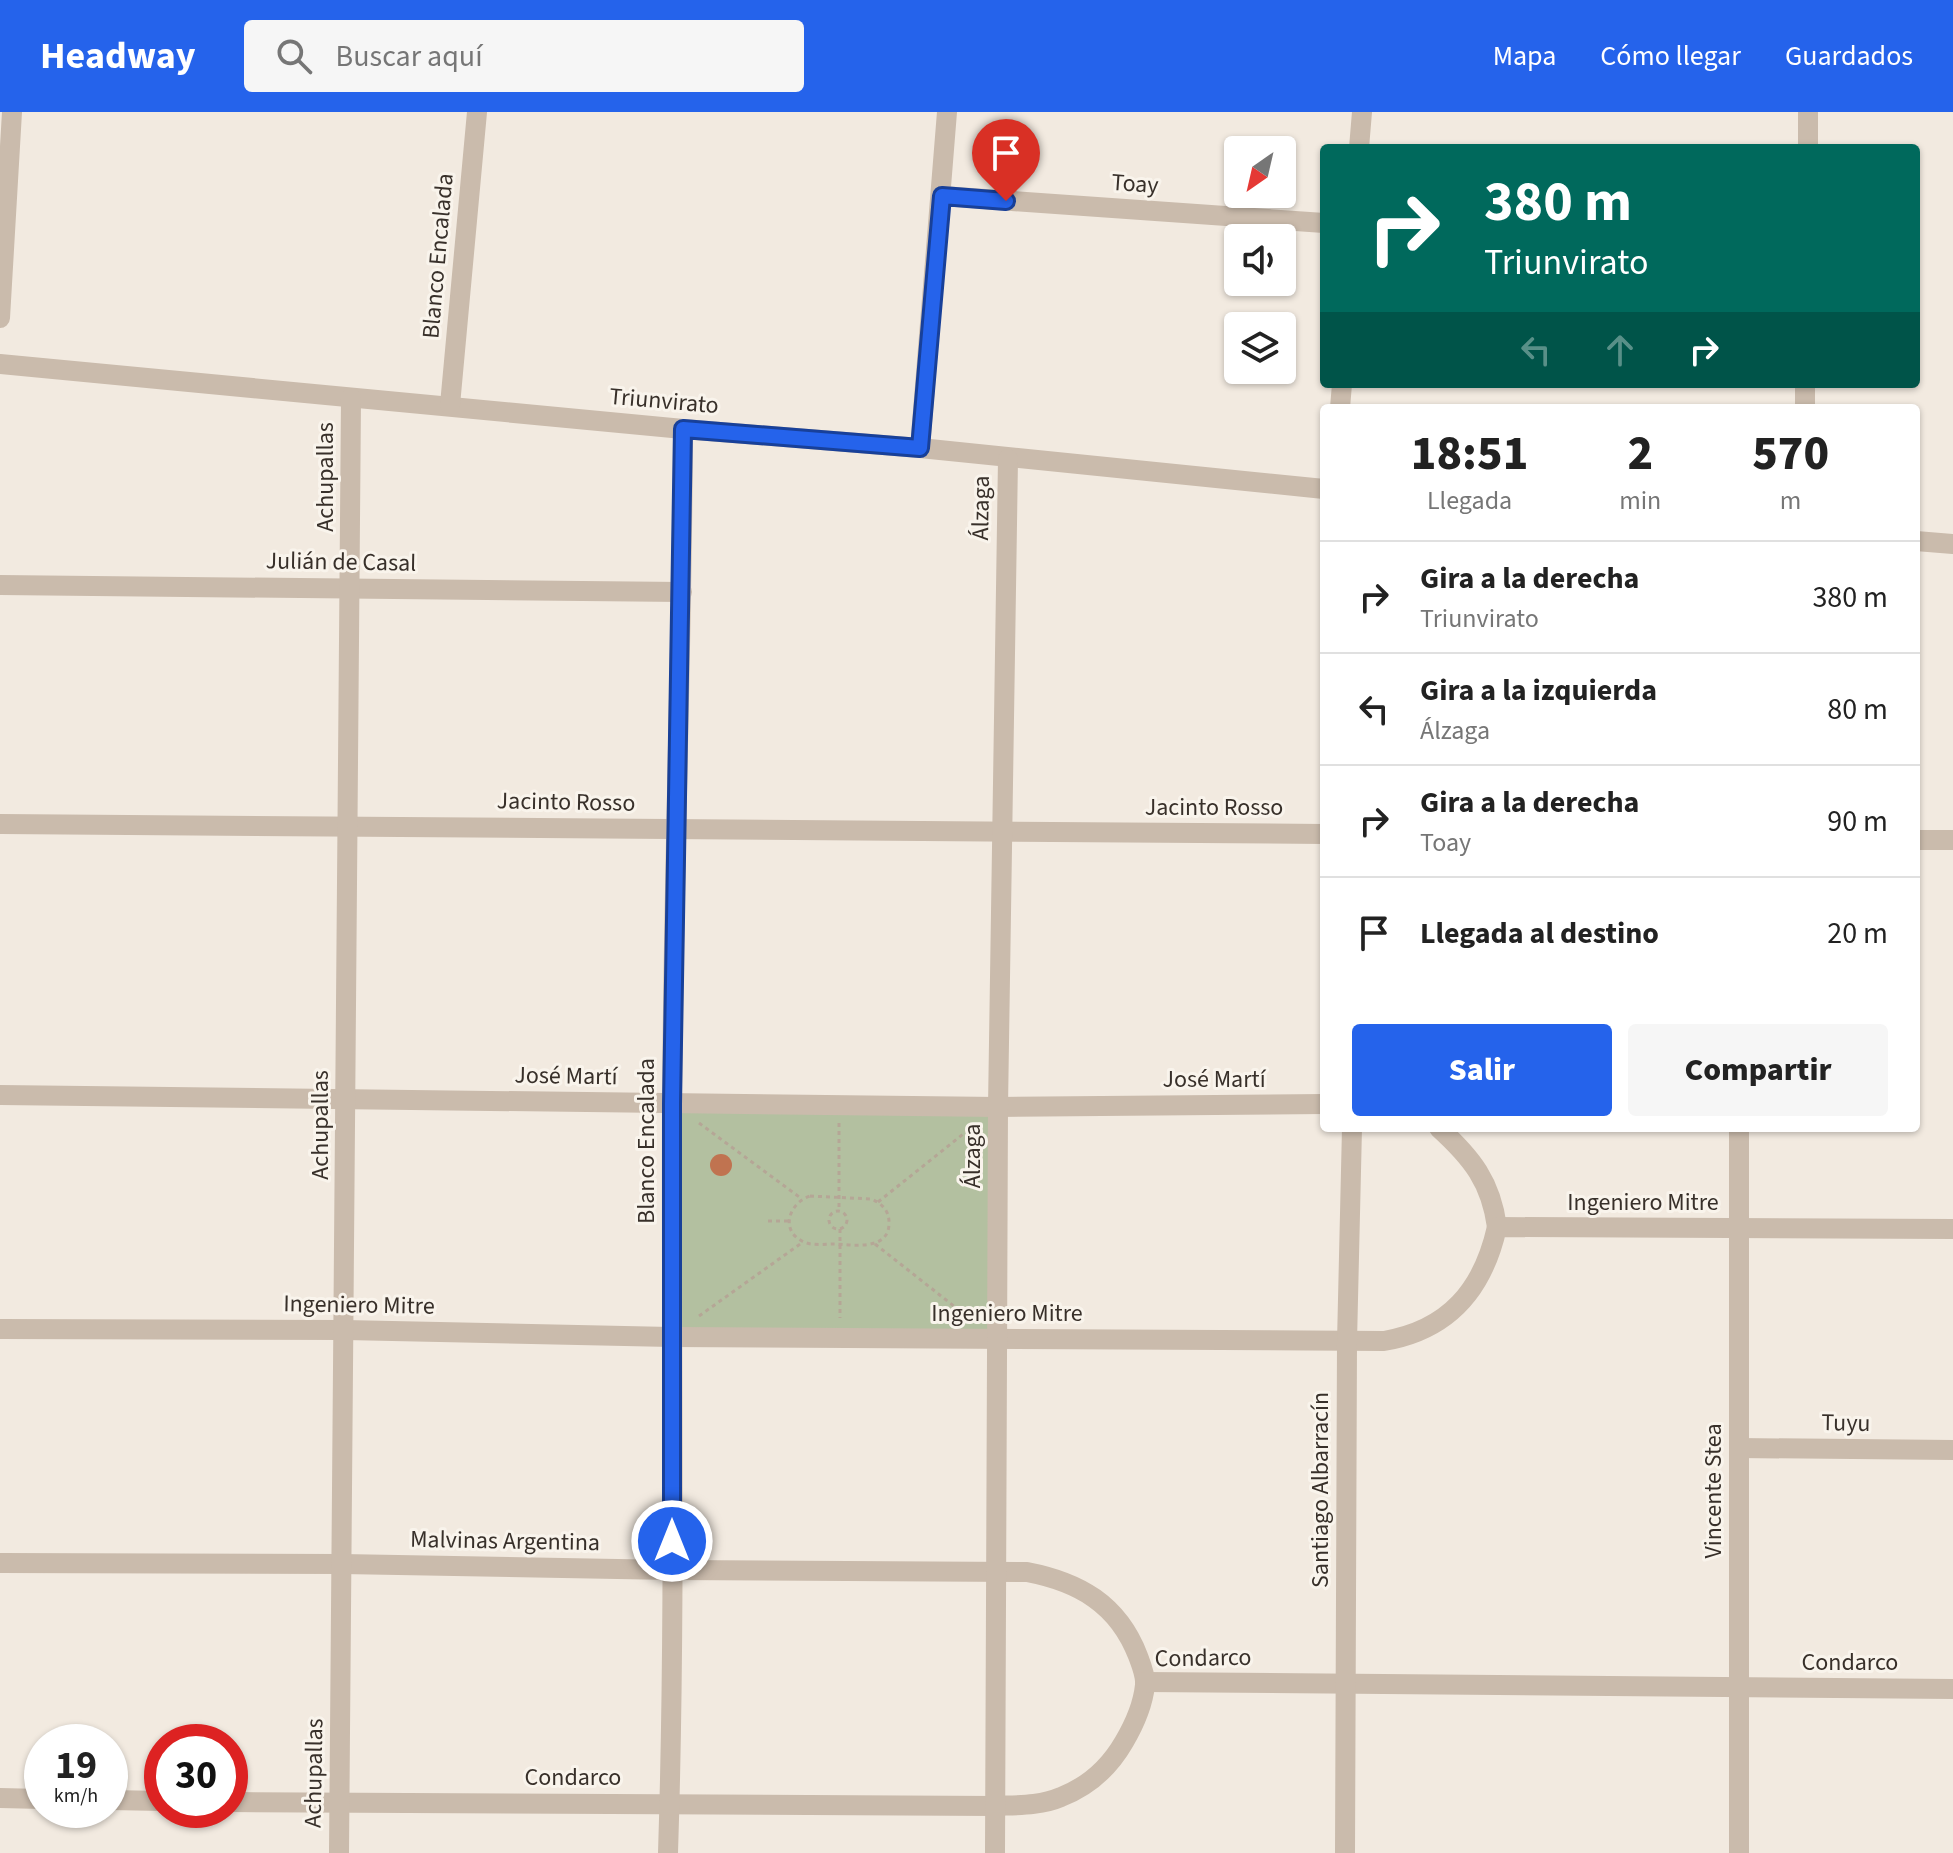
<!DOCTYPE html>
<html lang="es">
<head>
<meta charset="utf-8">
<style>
  body { margin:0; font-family:"Source Sans 3",sans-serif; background:#f6f6f6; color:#222; height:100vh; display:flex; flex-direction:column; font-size:30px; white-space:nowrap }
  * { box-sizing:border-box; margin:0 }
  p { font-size:26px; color:#767676 }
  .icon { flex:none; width:44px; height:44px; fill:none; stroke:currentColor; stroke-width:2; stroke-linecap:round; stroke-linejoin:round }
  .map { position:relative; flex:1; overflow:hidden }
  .side { position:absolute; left:1320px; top:292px; width:600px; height:728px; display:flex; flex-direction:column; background:#fff; border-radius:8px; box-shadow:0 2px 6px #0004 }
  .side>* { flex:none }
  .guide { position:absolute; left:1320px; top:32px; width:600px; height:244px; border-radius:8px; box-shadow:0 2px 6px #0004; background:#00695c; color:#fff; overflow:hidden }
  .needle { width:52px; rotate:214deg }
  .buttons { position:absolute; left:1224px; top:24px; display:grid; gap:16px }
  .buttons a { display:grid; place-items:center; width:72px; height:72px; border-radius:8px; background:#fff; box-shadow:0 2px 6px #0004; font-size:40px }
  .speed { position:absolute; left:24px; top:1612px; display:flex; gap:16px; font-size:40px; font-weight:700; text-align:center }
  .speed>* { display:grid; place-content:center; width:104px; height:104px; border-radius:50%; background:#fff; box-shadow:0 2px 6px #0004; line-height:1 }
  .speed small { font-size:20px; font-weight:400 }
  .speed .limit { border:12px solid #d22; background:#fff; color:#111 }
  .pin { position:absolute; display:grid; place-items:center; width:68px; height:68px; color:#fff; margin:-82px -34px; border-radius:50% 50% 50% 0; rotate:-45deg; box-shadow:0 0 8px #0007 }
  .pin .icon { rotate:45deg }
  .me { position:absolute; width:88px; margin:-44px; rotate:0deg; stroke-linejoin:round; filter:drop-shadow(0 0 6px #0008) }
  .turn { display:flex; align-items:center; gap:28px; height:168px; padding:0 32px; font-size:36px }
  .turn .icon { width:104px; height:104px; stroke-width:2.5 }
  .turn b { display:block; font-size:56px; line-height:68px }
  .lanes { display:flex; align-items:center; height:76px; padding:0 32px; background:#0003; justify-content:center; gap:40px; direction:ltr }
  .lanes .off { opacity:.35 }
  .eta { display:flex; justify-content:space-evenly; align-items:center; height:136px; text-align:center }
  .eta b { font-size:48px; font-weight:800; line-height:56px }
  .button { display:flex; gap:16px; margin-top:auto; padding:16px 32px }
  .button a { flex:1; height:92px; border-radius:8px; background:#2563eb; color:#fff; font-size:32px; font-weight:800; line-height:92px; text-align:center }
  .button a+a { background:#f6f6f6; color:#222 }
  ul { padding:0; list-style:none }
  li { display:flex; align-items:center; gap:24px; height:112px; padding:0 32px; border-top:2px solid #e0e0e0 }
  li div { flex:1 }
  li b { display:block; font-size:30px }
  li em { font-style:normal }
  header { display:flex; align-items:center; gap:48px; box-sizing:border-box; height:112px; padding:0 40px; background:#2563eb; color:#fff }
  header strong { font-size:38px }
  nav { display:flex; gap:44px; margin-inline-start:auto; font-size:28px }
  .search { width:560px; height:72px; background:#f6f6f6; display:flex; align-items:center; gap:20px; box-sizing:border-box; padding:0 28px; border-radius:8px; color:#767676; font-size:30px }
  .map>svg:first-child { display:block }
</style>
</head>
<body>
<header>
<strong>Headway</strong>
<div class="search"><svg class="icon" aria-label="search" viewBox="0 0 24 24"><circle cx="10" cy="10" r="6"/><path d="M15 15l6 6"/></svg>Buscar aquí</div>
<nav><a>Mapa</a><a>Cómo llegar</a><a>Guardados</a></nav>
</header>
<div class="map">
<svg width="1953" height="1741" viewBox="0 0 1953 1741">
  <rect width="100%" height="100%" fill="#f2eae0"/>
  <path fill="#b3c0a0" d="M672,992L998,995L997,1227L671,1225Z"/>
  <circle fill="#c07350" cx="721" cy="1053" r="11"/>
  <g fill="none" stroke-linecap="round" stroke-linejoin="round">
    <g stroke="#b5a696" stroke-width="3" stroke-dasharray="4 4" stroke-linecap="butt">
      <path d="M699,1011L802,1087"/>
      <path d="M839,1011V1099"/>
      <path d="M810,1084L871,1087C881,1091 889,1098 889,1110C890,1139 854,1133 835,1132C825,1132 813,1134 804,1130C779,1119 789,1091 810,1084Z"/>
      <path d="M878,1090L972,1015"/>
      <circle cx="838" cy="1108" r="9"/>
      <path d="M768,1109H789"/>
      <path d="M840,1117V1206"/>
      <path d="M875,1132L969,1206"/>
      <path d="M699,1204L803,1130"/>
    </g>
    <g stroke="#cabbac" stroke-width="20">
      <path d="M1359,36L1362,0"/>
      <path d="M1808,36V0"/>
      <path d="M942,84L1324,111"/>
      <path d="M0,206L12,0"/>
      <path d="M0,252L683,317L920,336L1324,377"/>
      <path d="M450,293L477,0"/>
      <path d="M1340,296L1342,272"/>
      <path d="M1805,296V272"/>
      <path d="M920,336L947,0"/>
      <path d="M1916,429L1953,432"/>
      <path d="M0,473L682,480"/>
      <path d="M0,712L1324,722"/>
      <path d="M1916,728H1953"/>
      <path d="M0,983L998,995L1324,992"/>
      <path d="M1439,1016C1472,1046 1491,1070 1497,1115"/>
      <path d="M0,1217L345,1218L671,1225L1384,1229C1449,1218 1483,1178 1497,1115L1953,1117"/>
      <path d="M1739,1336L1953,1338"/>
      <path d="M0,1451L342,1452L672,1458L1027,1460C1079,1470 1118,1492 1138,1544C1141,1552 1146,1564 1145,1573C1143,1593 1134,1613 1124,1630C1109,1656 1089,1674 1061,1685C1040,1694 1017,1693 995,1694L230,1690"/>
      <path d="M1145,1570L1953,1577"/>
      <path d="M0,1686L42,1687"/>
      <path d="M110,1688L162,1689"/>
      <path d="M339,1741L351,286"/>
      <path d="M668,1741C676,1493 671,1245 672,997C673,770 682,544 683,317"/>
      <path d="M995,1741L998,995L1008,347"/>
      <path d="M1345,1741L1347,1230L1352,1016"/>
      <path d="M1739,1741V1016"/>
    </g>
  </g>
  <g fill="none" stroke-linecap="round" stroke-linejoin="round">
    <g stroke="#184099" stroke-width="20">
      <path id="route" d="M672,1429V992L683,317L920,336L942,84L1006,89"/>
    </g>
    <use href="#route" stroke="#2563eb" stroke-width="14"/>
  </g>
  <g text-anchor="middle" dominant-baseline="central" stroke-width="6" stroke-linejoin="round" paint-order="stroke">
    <g font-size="24" fill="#38302a" stroke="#f9f4ec">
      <text transform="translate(1135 72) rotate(4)">Toay</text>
      <text transform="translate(438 144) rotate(-85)">Blanco Encalada</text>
      <text transform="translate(664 289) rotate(5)">Triunvirato</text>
      <text transform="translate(325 365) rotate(-90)">Achupallas</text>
      <text transform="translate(981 396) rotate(-89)">Álzaga</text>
      <text transform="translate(341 450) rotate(1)">Julián de Casal</text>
      <text transform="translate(566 690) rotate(1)">Jacinto Rosso</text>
      <text x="1214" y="695">Jacinto Rosso</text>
      <text transform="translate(566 964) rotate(1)">José Martí</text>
      <text x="1214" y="967">José Martí</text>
      <text transform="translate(320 1013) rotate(-90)">Achupallas</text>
      <text transform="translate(646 1029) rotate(-90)">Blanco Encalada</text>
      <text transform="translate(972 1044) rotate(-90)">Álzaga</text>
      <text x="1643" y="1090">Ingeniero Mitre</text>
      <text transform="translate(359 1193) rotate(1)">Ingeniero Mitre</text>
      <text x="1007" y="1201">Ingeniero Mitre</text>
      <text transform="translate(1846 1311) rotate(1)">Tuyu</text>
      <text transform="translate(1320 1378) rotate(-90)">Santiago Albarracín</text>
      <text transform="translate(1713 1379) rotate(-90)">Vincente Stea</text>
      <text transform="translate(505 1429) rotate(1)">Malvinas Argentina</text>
      <text transform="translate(1203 1546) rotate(-1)">Condarco</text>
      <text x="1850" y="1550">Condarco</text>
      <text transform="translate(314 1661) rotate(-89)">Achupallas</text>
      <text x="573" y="1665">Condarco</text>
    </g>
  </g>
</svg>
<div class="buttons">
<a><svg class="needle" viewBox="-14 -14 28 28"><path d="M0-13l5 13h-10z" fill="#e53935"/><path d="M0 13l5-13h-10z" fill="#767676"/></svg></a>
<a><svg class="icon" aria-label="sound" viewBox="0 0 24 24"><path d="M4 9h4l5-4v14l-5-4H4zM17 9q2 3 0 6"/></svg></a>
<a><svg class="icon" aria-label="layers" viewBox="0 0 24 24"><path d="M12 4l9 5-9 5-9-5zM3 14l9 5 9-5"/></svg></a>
</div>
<div class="speed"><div>19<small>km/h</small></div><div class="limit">30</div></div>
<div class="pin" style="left:1006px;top:89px;background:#d93025"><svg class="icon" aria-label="arrive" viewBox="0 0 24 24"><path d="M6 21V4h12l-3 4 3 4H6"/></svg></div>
<svg class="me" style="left:672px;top:1429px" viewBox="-20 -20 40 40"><circle r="17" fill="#2563eb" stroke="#fff" stroke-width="3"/><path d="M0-11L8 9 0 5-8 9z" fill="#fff"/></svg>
<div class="guide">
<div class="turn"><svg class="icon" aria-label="right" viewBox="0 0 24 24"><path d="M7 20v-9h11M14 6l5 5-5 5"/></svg><div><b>380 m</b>Triunvirato</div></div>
<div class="lanes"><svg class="icon off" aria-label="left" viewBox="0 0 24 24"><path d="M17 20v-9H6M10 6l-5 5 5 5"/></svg><svg class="icon off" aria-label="ahead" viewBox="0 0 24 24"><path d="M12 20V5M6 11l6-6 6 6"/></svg><svg class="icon" aria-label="right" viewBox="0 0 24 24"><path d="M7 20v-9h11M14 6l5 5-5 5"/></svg></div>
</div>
<section class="side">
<div class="eta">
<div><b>18:51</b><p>Llegada</p></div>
<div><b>2</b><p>min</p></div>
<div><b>570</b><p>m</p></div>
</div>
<ul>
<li><svg class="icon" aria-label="right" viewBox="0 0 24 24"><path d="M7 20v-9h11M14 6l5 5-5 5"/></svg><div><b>Gira a la derecha</b><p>Triunvirato</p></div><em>380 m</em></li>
<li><svg class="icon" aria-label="left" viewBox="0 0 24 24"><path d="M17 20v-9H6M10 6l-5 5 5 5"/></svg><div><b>Gira a la izquierda</b><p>Álzaga</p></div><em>80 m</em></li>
<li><svg class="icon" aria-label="right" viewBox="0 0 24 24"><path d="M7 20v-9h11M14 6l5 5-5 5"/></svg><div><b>Gira a la derecha</b><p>Toay</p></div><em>90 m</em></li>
<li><svg class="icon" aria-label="arrive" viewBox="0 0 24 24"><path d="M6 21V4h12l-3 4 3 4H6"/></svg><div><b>Llegada al destino</b></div><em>20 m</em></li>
</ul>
<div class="button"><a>Salir</a><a>Compartir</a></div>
</section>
</div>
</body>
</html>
